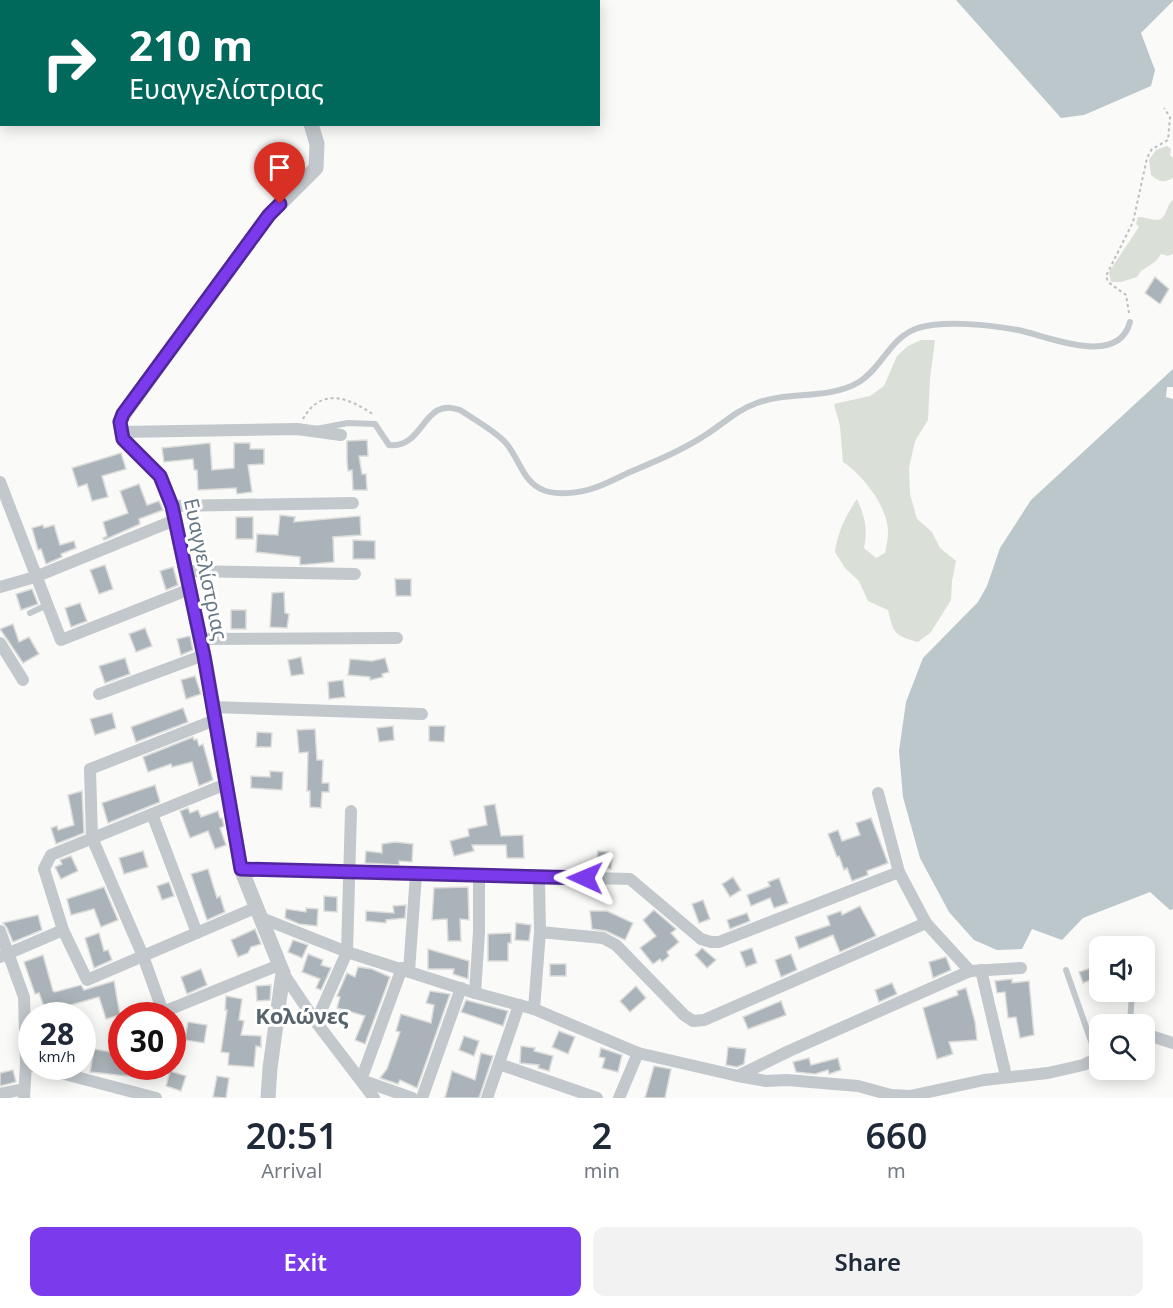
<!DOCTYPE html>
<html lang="en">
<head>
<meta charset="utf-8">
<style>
  body { margin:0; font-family:"Noto Sans",sans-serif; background:#f2f2f3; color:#1f2937; height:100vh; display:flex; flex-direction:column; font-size:22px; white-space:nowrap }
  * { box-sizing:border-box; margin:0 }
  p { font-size:20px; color:#747a83 }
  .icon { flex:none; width:33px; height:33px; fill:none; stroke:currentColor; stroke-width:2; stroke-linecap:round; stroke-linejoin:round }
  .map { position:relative; height:1098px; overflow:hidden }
  .panel { display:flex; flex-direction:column; background:#fff; flex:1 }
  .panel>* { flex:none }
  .hud { position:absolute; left:0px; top:0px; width:600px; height:126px; box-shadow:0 3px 15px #0003; background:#00695c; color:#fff; overflow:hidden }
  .fabs { position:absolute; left:1089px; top:936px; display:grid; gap:12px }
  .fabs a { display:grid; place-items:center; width:66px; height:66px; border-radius:12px; background:#fff; box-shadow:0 3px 15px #0003; font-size:30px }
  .speed { position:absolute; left:18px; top:1002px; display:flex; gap:12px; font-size:30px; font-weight:700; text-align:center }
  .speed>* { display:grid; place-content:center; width:78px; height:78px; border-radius:50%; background:#fff; box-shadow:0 3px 15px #0003; line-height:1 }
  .speed small { font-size:15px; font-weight:400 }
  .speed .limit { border:9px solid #d22; background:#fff; color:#111 }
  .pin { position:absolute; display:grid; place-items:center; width:51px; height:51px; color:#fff; margin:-62px -26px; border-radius:50% 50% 50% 0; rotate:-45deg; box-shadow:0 0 6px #0007 }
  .pin .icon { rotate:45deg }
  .me { position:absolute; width:66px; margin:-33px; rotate:271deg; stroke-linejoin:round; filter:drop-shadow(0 0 4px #0008) }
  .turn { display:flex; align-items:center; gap:21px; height:126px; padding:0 30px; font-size:27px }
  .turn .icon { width:78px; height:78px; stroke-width:2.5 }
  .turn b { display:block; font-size:42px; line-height:51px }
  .eta { display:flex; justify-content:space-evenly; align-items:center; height:102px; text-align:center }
  .eta b { font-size:36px; font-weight:600; line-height:42px }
  .cta { display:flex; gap:12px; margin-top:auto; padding:12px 30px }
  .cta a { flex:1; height:69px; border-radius:12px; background:#7c3aed; color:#fff; font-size:24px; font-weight:600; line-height:69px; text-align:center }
  .cta a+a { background:#f2f2f3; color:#1f2937 }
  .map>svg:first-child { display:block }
</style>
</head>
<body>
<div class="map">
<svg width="1173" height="1098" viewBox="0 0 1173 1098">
  <rect width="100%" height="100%" fill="#fafaf8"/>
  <g fill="#dadfd7">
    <path d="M1167,146L1171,149L1170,155L1173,158V178C1164,183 1159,182 1151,175L1149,160L1156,150Z"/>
    <path d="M1173,200V254L1168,256L1161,254L1156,261L1141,271L1137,277L1121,282H1111L1109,272L1139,227L1136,224L1138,217C1145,216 1158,223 1162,218C1167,213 1167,205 1173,200Z"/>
    <path d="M921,340H935L930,378L928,420L915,441L909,468L910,494L917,519L932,532L940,548L956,561L952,581L951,600L931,632L918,642C895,636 893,633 888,610L868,601L859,581L845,568L835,552C838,531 845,517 857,499C865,517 868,529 864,548L876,558L885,553C886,547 888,540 888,533C889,508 863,475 843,462L840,426L834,404L870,396L884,386L897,356L908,346Z"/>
  </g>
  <g fill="#bbc7cb">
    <path d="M956,0H1173V1L1141,33L1155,70L1151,86L1084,115L1061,118Z"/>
    <path d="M1173,369V387H1167L1166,397L1173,399V909L1170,910L1150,892L1083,918L1062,940L1032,929L1022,949L997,950L974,940L949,912L920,858L903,797L899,751L906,702L923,658L978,602L987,586L1000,548L1031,500Z"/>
  </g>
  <g fill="#aab3b9" stroke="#dcdcda" stroke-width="1.5">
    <path d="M1155,277L1169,289L1160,304L1145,293Z"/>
    <path d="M367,440L368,456H359L362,474H366L367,490H353L352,470L348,471L347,461V441Z"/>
    <path d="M210,443L212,470L234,468V443H250V449H264V464L248,465L252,492L237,494L236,488L198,490L197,470H194L193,459L164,462L162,448Z"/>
    <path d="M121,453L126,469L102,476L108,497L92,501L87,484L78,487L72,468Z"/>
    <path d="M139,484L147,505L159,501L163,510L139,519L140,524L104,540L103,538L107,536L103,522L128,513L120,491Z"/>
    <path d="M280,515L295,517L294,522L360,516L361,535L333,537L334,562L300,565V557L256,552L257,534L278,535Z"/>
    <rect x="236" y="517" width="17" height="22"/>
    <path d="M43,525L44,528L54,525L60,545L74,541L76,548L61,554L62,557L46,564L41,549L38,550L32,528Z"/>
    <path d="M353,540L375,541V559H353Z"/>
    <path d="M105,565L113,589L99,594L90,570Z"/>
    <path d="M173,567L178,585L166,590L160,571Z"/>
    <path d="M395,579H411V596H396Z"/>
    <path d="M32,589L38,604L21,610L16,594Z"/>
    <path d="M284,592L285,613L289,614L287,628L270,627L272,593Z"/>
    <path d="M80,603L87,621L71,627L65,608Z"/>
    <rect x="231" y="610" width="15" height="19"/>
    <path d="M13,624L19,642L29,637L39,654L23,663L0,629Z"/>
    <path d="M145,628L152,646L136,652L129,634Z"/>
    <path d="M190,636L193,650L181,655L177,639Z"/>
    <path d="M301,657L304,674L291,676L288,660Z"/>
    <path d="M125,658L130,674L105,683L99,666Z"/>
    <path d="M385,658L389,672L382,674L383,677L370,680V677L348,675L350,659L372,661Z"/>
    <path d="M195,676L201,694L186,699L181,680Z"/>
    <path d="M343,680L345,697L329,699L328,682Z"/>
    <path d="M183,708L188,722L136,742L131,727Z"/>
    <path d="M112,713L116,728L95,735L90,719Z"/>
    <path d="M393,726L394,740L379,742L377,728Z"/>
    <path d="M429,726H445L444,742L429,741Z"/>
    <path d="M315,729L317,760H323L322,783H329V792H322L321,808L310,807V791H307L308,752L299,753L297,730Z"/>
    <path d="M257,732L272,733L271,747H256Z"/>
    <path d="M193,737L194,740L197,739L199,746L203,744L213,780L199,786L192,762L172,767L171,764L148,772L143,757Z"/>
    <path d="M270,771L283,772L282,790L251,788V776L270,777Z"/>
    <path d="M155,785L160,802L108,823L102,803Z"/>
    <path d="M82,791L84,833L56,844L51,828L57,826L58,830L74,825L68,795Z"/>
    <path d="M495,804L501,836L523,835L524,858H507L506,845H472L474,851L454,856L450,841L469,836L468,829L487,825L484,806Z"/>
    <path d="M188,808L190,813L198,810L201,817L218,811L220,818H222L224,826L220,828L226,845L215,849L208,831L190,838L180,811Z"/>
    <path d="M871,818L888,863L867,871L868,875L852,881L847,868L844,870L839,856L837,857L828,834L838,830L842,841L860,835L856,823Z"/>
    <path d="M395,842L413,844L412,862L399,861V865L365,863L366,851L382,853V844Z"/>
    <path d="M143,851L148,867L124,874L119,858Z"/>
    <path d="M598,851L613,853L611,869L596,868Z"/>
    <path d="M71,856L78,871L61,879L55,867L62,864L60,860Z"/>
    <path d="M208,869L217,898L220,896L225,912L207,920L191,874Z"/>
    <path d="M733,877L741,890L730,897L722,884Z"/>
    <path d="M779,878L788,903L774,908L770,898L751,906L747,895L770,886L768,882Z"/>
    <path d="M169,882L174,896L162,900L157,886Z"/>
    <path d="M104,887L118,920L101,927L94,909L71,915L67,899Z"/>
    <path d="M468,887L469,920L460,919L461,941H448L447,919L432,920L434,888Z"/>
    <path d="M324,896L337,897V912L324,911Z"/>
    <path d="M703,900L710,919L699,923L692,904Z"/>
    <path d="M406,905L405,918L386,920V923L366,921V911L394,913L393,906Z"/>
    <path d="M860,906L876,936L840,952L833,935L799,949L795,937L830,925L827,916L841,911L842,915Z"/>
    <path d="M306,908L318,909L317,926L299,924L285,918L286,909L306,912Z"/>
    <path d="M654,910L676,929L671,933L679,942L667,952L669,956L662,962L660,959L653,964L640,948L656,936L643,920Z"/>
    <path d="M590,911H607L633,923L625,940L606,931L592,929Z"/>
    <path d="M747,913L750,921L730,929L727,920Z"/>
    <path d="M38,915L42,930L13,942L7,928L3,923Z"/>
    <path d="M516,923L531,925L529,941L515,940Z"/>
    <path d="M255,929L261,944L251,947L248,953L238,957L231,940Z"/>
    <path d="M99,933L104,951L108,950L112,960L94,968L85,938Z"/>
    <path d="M511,933V943H508V961H488V934Z"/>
    <path d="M293,940L308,945L302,958L288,952Z"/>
    <path d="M702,948L716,960L707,968L695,955Z"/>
    <path d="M752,948L757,963L746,967L740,952Z"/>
    <path d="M428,949L469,961L468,979L453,974L454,969H428Z"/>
    <path d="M308,954L323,960L321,965L331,968L321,990L316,988L320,979L302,972Z"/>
    <path d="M791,954L797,970L781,977L775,960Z"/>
    <path d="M43,955L53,991L55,992L81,985L84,990L114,981L120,1015L106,1019L99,997L46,1012L39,993L35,994L24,962Z"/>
    <path d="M946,957L951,970L933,978L929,962Z"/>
    <rect x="550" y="964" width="16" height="12"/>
    <path d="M1100,965V994H1098L1093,979L1083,983L1079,972Z"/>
    <path d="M358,967L372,969L390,977L365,1044L355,1040L365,1016L337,1008L340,997L337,996L347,973L355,977Z"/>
    <path d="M201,969L207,985L187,994L181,977Z"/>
    <path d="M1012,979V983L1029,981L1034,1035L1020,1038L1016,1017L1008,1018L1005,992L997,993L995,981Z"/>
    <path d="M892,983L897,994L879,1002L875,990Z"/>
    <path d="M271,985L270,1000L257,1001L256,986Z"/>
    <path d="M636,986L646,998L630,1012L620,1001Z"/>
    <path d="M966,988L975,1022L977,1040L949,1042L953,1054L937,1059L923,1008L958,995L957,991Z"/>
    <path d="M430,991L450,994L417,1088L400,1080L398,1084L380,1078L387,1069L400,1032L396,1031L401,1014L431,1023L434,1005L426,1003Z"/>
    <path d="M226,996L242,999L239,1020L244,1021L241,1035L261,1036V1047L256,1046L254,1067L228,1065L229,1053L221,1052L227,1010H225Z"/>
    <path d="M466,1000L508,1011L503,1026L461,1012Z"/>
    <path d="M781,1001L786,1015L748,1029L743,1017Z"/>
    <path d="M188,1022L207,1025L204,1043L185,1040Z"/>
    <path d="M559,1031L575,1037L568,1054L552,1047Z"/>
    <path d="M464,1036L479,1041L474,1056L459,1050Z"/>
    <path d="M521,1046L535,1048L534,1051L553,1056L549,1071L538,1068L539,1065L520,1063Z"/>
    <path d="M728,1047L746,1049L744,1064L737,1067L726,1065Z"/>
    <path d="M601,1048L622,1055L618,1072L602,1068L605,1058L599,1057Z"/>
    <path d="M94,1049L122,1054V1066H137L136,1077L90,1072Z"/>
    <path d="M481,1053L493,1056L479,1098H445L452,1071L475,1080Z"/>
    <path d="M809,1058L811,1065L838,1058L841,1070L829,1074L828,1070L815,1074L796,1072L793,1062Z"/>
    <path d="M654,1066L671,1069L665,1098H645Z"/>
    <path d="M13,1070L16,1082L0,1086V1073Z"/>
    <path d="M170,1071L186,1076L181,1091L166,1086Z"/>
    <path d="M217,1076L229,1078L226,1098L213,1097Z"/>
  </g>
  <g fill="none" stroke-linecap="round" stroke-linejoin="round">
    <g stroke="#bbbfc2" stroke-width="2" stroke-dasharray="3 3" stroke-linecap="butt">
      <path d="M1129,313L1126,295L1108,282L1106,276L1133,222L1147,158L1152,149L1168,140L1170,117L1164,108"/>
      <path d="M303,419C321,387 348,397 374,415"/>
    </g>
    <g stroke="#c3c8cc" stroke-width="6">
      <path d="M316,429L348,423L375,424L389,445C425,449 422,396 460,410C475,420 492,429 504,441C518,455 521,478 539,488C554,497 581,493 597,487C608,483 619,477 630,472C656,461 683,450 707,434C724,423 737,410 757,403C788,391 829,400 859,382C882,368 890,337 918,328C945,320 990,325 1018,330C1048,336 1118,368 1130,322"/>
      <path d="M30,613L47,605"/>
      <path d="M1066,970L1097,1058"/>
      <path d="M1130,1024L1132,992"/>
    </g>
    <g stroke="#c3c8cc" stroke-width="12">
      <path d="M120,432L297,429L341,435"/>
      <path d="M0,482L61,640L190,589"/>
      <path d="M172,506L353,503"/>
      <path d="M186,571L355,574"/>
      <path d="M0,587L35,577L175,520"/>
      <path d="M200,639L397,638"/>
      <path d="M0,643L23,680"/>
      <path d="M99,694L204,655"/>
      <path d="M213,707L422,714"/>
      <path d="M215,720L90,769L92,838L143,956L163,1012L279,965"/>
      <path d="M226,784L51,855L44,869L63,930L87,980L255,908"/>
      <path d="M878,793L899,872L926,923L970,971L1021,968"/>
      <path d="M152,814L197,933"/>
      <path d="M241,869L630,879L701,939L711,942H719L899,872"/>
      <path d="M259,917L347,952L475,993L534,1009L638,1053L738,1076L789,1051L970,971"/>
      <path d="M0,931L24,997L26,1064L24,1098"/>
      <path d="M540,932L603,938L616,945L684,1015L693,1021L704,1020L926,923"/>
      <path d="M0,957L63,930"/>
      <path d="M402,968L361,1080L412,1098"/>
      <path d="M981,970L1006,1076"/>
      <path d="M409,971L416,874"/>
      <path d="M283,973L316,1022L374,1098"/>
      <path d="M475,993L479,932V876"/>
      <path d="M534,1009L540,932L539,878"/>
      <path d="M316,1022L347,952L351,811"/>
      <path d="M1144,1039L1154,1037L1173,1043"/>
      <path d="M499,1064L597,1098"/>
      <path d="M34,1066L156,1098"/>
      <path d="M738,1076L766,1081L787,1080L858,1086L891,1095L910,1096L984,1080L1048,1073L1083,1065L1100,1057"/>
      <path d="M0,1094L24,1089"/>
      <path d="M422,1098L461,988"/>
      <path d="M487,1098L519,1005"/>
      <path d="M619,1098L638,1053"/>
    </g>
    <g stroke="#c3c8cc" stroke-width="15">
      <path d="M269,0L270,2"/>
      <path d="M268,1098L270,1068L283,973L241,869L206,666L172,506L160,476L123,439L120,422L123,415L269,215L316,168L317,144L311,124"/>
    </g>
  </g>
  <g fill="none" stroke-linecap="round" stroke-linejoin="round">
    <g stroke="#51269a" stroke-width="15">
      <path id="route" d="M280,204L269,215L123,414L120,422L123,439L160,476L172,506L204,656L241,869L585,878"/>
    </g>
    <use href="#route" stroke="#7c3aed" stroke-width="10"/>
  </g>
  <g text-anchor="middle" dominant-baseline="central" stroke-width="6" stroke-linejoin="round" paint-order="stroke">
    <g font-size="20" fill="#657683" stroke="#fff">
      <text transform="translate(206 569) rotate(78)">Ευαγγελίστριας</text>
    </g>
    <g font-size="22" font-weight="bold" fill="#57646e" stroke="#fff">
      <text x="302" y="1015">Κολώνες</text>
    </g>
  </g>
</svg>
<div class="fabs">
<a><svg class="icon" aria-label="sound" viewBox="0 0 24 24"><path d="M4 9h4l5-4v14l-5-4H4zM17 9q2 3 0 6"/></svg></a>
<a><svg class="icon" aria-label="search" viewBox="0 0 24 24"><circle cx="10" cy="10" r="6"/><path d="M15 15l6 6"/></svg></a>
</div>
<div class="speed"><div>28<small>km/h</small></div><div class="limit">30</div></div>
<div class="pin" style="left:280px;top:204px;background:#d93025"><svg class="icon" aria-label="arrive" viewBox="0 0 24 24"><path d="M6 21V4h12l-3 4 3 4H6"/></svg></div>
<svg class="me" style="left:585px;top:878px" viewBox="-20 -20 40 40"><path d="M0-17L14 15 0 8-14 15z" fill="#7c3aed" stroke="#fff" stroke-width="4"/></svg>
<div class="hud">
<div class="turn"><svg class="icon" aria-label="right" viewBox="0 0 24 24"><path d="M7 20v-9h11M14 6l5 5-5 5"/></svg><div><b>210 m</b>Ευαγγελίστριας</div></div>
</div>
</div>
<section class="panel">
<div class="eta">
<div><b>20:51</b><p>Arrival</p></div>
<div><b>2</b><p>min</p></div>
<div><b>660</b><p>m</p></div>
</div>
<div class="cta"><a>Exit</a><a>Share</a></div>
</section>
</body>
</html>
